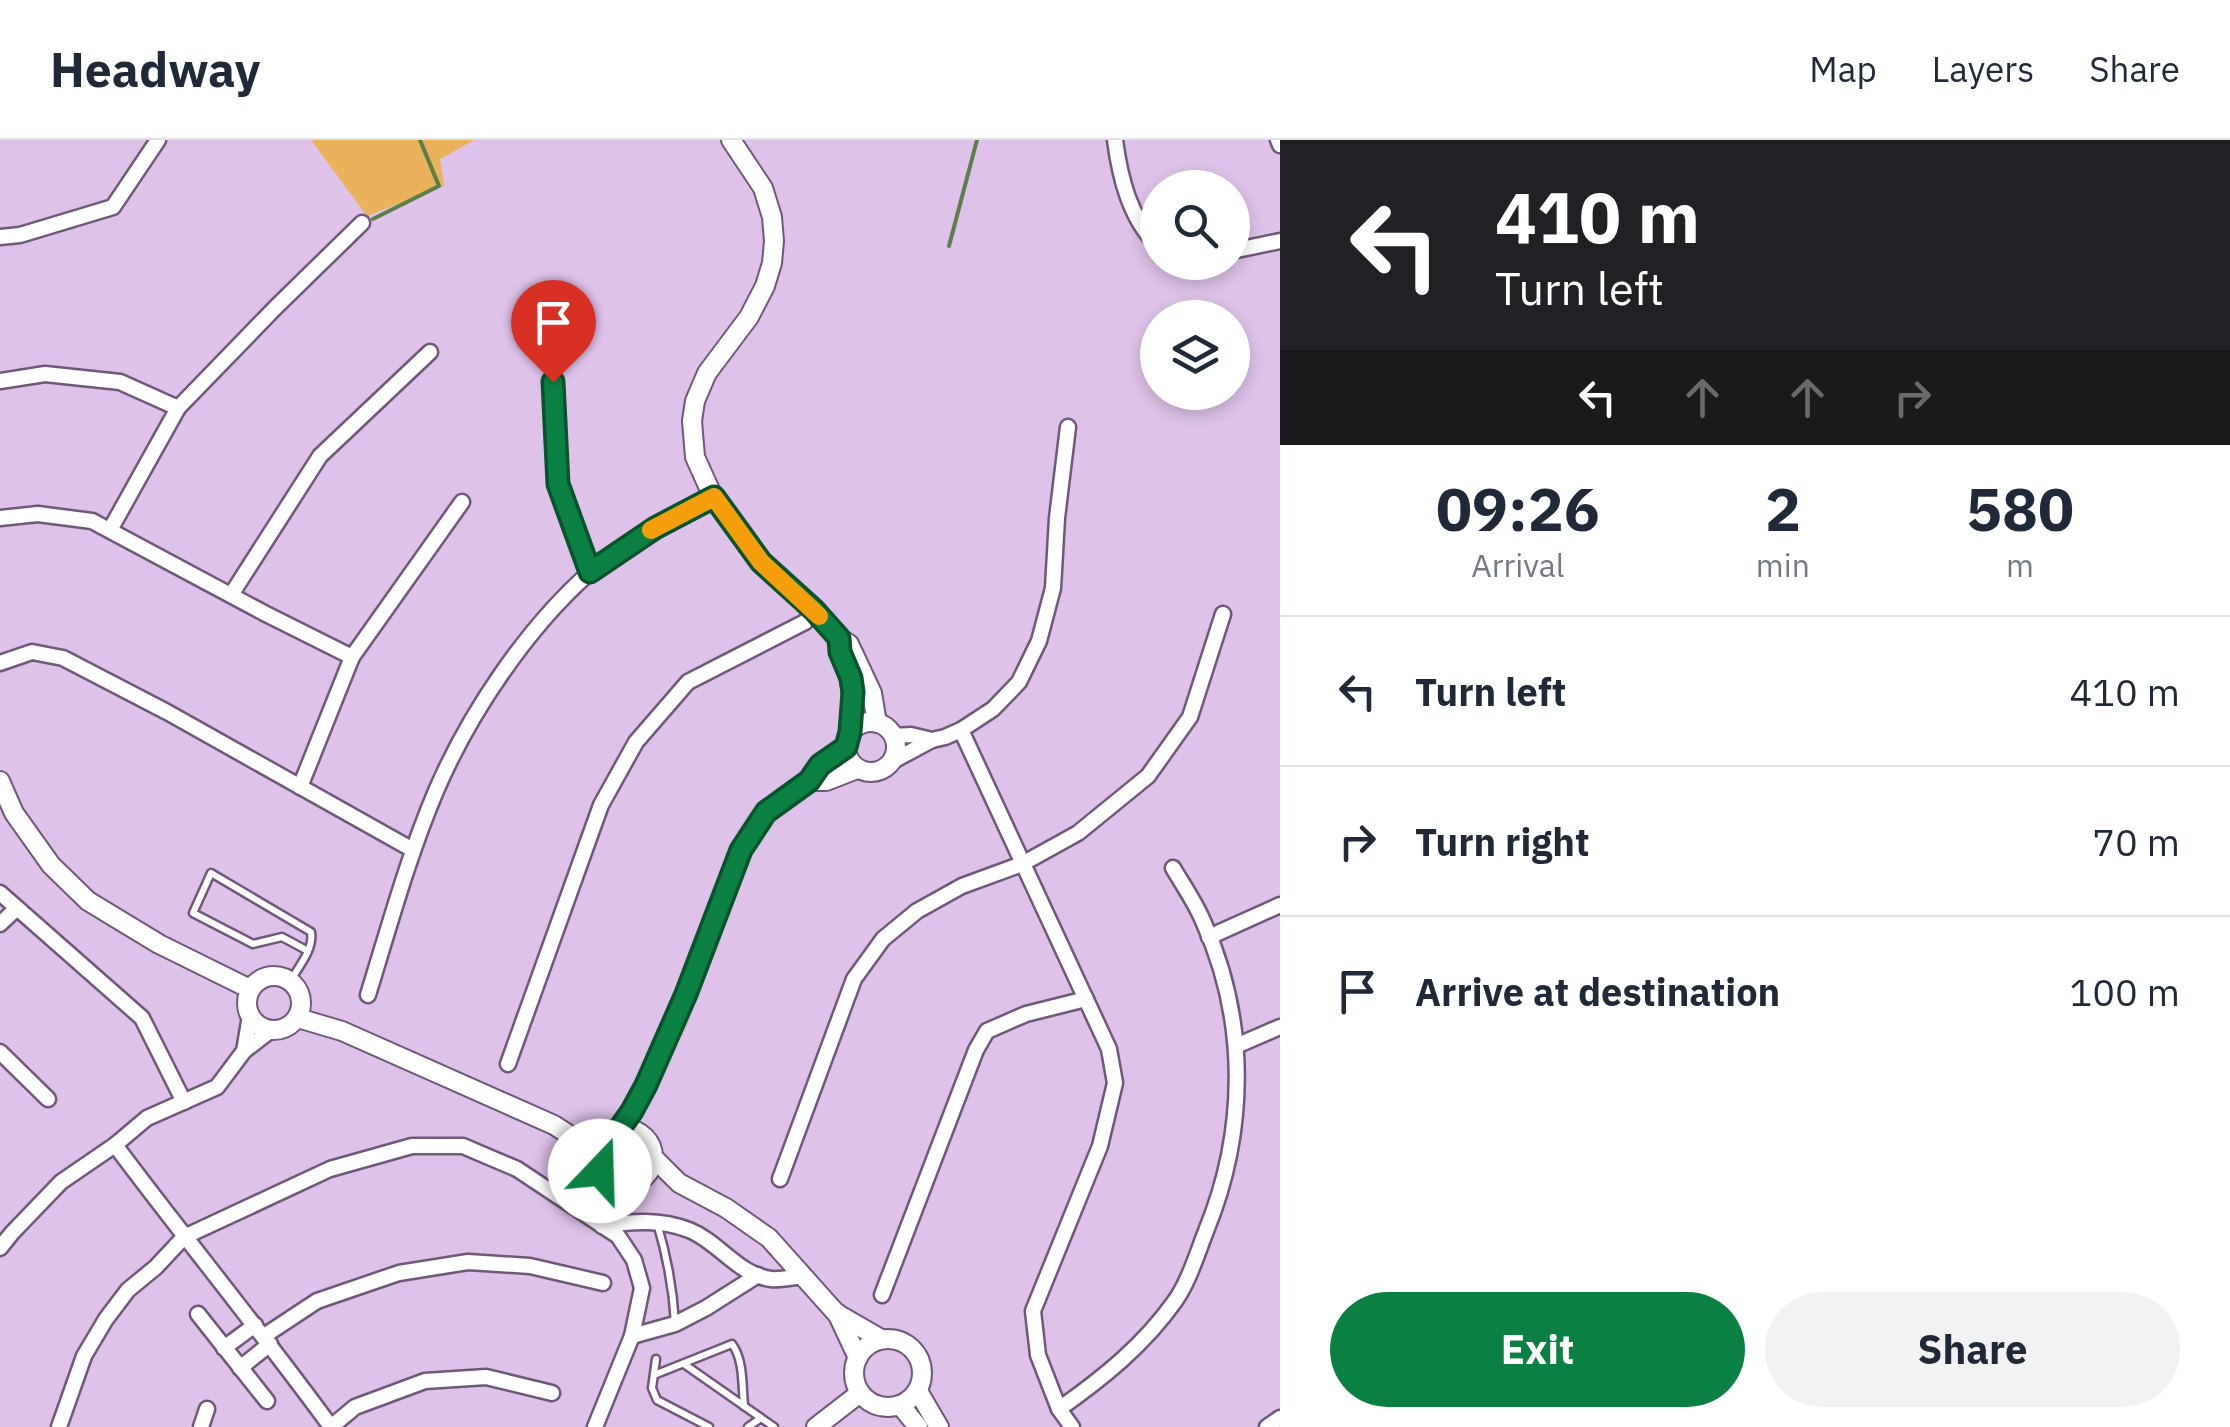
<!DOCTYPE html>
<html lang="en">
<head>
<meta charset="utf-8">
<style>
  body { margin:0; font-family:"IBM Plex Sans",sans-serif; background:#f2f2f3; color:#1f2937; height:100vh; display:flex; flex-direction:column; font-size:38px; white-space:nowrap }
  * { box-sizing:border-box; margin:0 }
  p { font-size:32px; color:#747a83 }
  .icon { flex:none; width:55px; height:55px; fill:none; stroke:currentColor; stroke-width:2; stroke-linecap:round; stroke-linejoin:round }
  .map { position:relative; flex:1; overflow:hidden }
  .panel { display:flex; flex-direction:column; background:#fff; width:950px }
  .panel>* { flex:none }
  .banner { background:#202124; color:#fff; overflow:hidden }
  .fabs { position:absolute; left:1140px; top:30px; display:grid; gap:20px }
  .fabs a { display:grid; place-items:center; width:110px; height:110px; border-radius:50%; background:#fff; box-shadow:0 5px 15px #0003; font-size:50px }
  .pin { position:absolute; display:grid; place-items:center; width:85px; height:85px; color:#fff; margin:-102px -42px; border-radius:50% 50% 50% 0; rotate:-45deg; box-shadow:0 0 10px #0007 }
  .pin .icon { rotate:45deg }
  .me { position:absolute; width:110px; margin:-55px; rotate:21deg; stroke-linejoin:round; filter:drop-shadow(0 0 8px #0008) }
  .turn { display:flex; align-items:center; gap:35px; height:210px; padding:0 50px; font-size:45px }
  .turn .icon { width:130px; height:130px; stroke-width:2.5 }
  .turn b { display:block; font-size:70px; line-height:85px }
  .lanes { display:flex; align-items:center; height:95px; padding:0 50px; background:#0003; justify-content:center; gap:50px; direction:ltr }
  .lanes .off { opacity:.35 }
  .eta { display:flex; justify-content:space-evenly; align-items:center; height:170px; text-align:center }
  .eta b { font-size:60px; font-weight:700; line-height:70px }
  .primary-button { display:flex; gap:20px; margin-top:auto; padding:20px 50px }
  .primary-button a { flex:1; height:115px; border-radius:60px; background:#0b8043; color:#fff; font-size:40px; font-weight:700; line-height:115px; text-align:center }
  .primary-button a+a { background:#f2f2f3; color:#1f2937 }
  ul { padding:0; list-style:none }
  li { display:flex; align-items:center; gap:30px; height:150px; padding:0 50px; border-top:2px solid #e0e1e3 }
  li div { flex:1 }
  li b { display:block; font-size:38px }
  li em { font-style:normal }
  header { display:flex; align-items:center; gap:60px; box-sizing:border-box; height:140px; padding:0 50px; background:#fff; border-bottom:2px solid #e0e1e3 }
  header strong { font-size:48px }
  nav { display:flex; gap:55px; margin-inline-start:auto; font-size:35px }
  main { display:flex; flex:1; min-height:0 }
  .map>svg:first-child { display:block }
</style>
</head>
<body>
<header>
<strong>Headway</strong>
<nav><a>Map</a><a>Layers</a><a>Share</a></nav>
</header>
<main>
<div class="map">
<svg width="1280" height="1287" viewBox="0 0 1280 1287">
  <rect width="100%" height="100%" fill="#dec2e9"/>
  <path fill="#eab25b" d="M311,0H474L440,19L444,46L367,76Z"/>
  <g fill="none" stroke-linecap="round" stroke-linejoin="round">
    <g stroke="#5c7f4a" stroke-width="4">
      <path d="M373,79L439,46L420,0"/>
      <path d="M949,106L977,0"/>
    </g>
    <g stroke="#70587a" stroke-width="11">
      <g id="lane">
        <path d="M291,840C299,826 314,809 311,792L211,733L193,773L253,804L282,797L308,811"/>
        <path d="M657,1083C667,1116 673,1148 675,1183"/>
        <path d="M656,1219L652,1248L657,1260L709,1287"/>
        <path d="M684,1224L774,1287"/>
        <path d="M654,1235L732,1204C744,1220 742,1246 744,1266"/>
        <path d="M748,1287L761,1278"/>
      </g>
    </g>
    <g stroke="#70587a" stroke-width="19">
      <g id="street">
        <path d="M1115,0C1120,38 1130,79 1158,106"/>
        <path d="M1278,0L1280,5"/>
        <path d="M0,97L20,95L113,67L158,0"/>
        <path d="M1232,111L1280,101"/>
        <path d="M0,241L45,234L120,242L178,268"/>
        <path d="M553,242L558,344L590,432"/>
        <path d="M0,378L38,374L92,381L266,474L352,517"/>
        <path d="M110,390L178,268L275,168L362,83"/>
        <path d="M231,455L320,316L430,212"/>
        <path d="M0,523L32,512L63,518L167,572L413,710"/>
        <path d="M961,590L1109,909L1115,943L1100,1006L1033,1171L1038,1215L1059,1269L1072,1287"/>
        <path d="M893,596L911,595L932,600L945,597L961,590L993,569L1019,542L1039,501L1053,448L1057,378L1068,287"/>
        <path d="M891,622L932,600"/>
        <path d="M300,647L352,517L462,362"/>
        <path d="M0,753L142,878L184,962"/>
        <path d="M0,784L17,768"/>
        <path d="M1209,797L1280,765"/>
        <path d="M368,855C389,787 408,717 436,651C469,574 526,489 589,433C625,400 671,380 713,357"/>
        <path d="M1236,906L1280,887"/>
        <path d="M244,911L250,876"/>
        <path d="M0,912L48,959"/>
        <path d="M508,924L601,665L636,602L688,542L805,482L814,470"/>
        <path d="M115,1005C186,1100 261,1191 331,1287"/>
        <path d="M780,1039L854,839L883,799L917,771L962,746L1022,724L1078,693L1148,636L1190,577L1223,474"/>
        <path d="M602,1086C632,1081 660,1079 689,1090C719,1102 738,1135 771,1139C781,1140 792,1137 803,1136"/>
        <path d="M0,1108L12,1093L61,1042L115,1005L147,978L217,947L244,911L270,891"/>
        <path d="M882,1155L976,910L987,891L1026,874L1086,859"/>
        <path d="M198,1174L267,1261"/>
        <path d="M264,1196L317,1161L399,1133L468,1122L530,1126L603,1143"/>
        <path d="M632,1196L675,1184L706,1168L758,1135"/>
        <path d="M224,1208L255,1185"/>
        <path d="M240,1228L270,1204"/>
        <path d="M1059,1269C1103,1238 1144,1205 1175,1161C1189,1141 1197,1114 1206,1091C1247,991 1248,880 1203,781C1195,762 1183,745 1173,728"/>
        <path d="M59,1287L84,1216L106,1179L128,1150L156,1127L184,1097L330,1029L412,1006H463L517,1029L618,1096L634,1120L642,1148L632,1196L595,1287"/>
        <path d="M201,1287L207,1269"/>
        <path d="M331,1287L355,1267L425,1241L486,1237L552,1253"/>
        <path d="M1267,1287L1280,1278"/>
      </g>
    </g>
    <g stroke="#70587a" stroke-width="22">
      <g id="secondary">
        <path d="M731,0L763,48L772,77L774,101L772,123L765,146L749,177L707,233L695,261L692,281L695,317L713,357L761,422L814,470L839,498L849,504L872,553L877,583"/>
        <path d="M840,514C854,540 853,563 851,592"/>
        <circle cx="871" cy="607" r="25"/>
        <path d="M0,641L14,673L51,725L88,761L159,804L250,849"/>
        <path d="M809,641H826L857,629"/>
        <circle cx="274" cy="863" r="27"/>
        <path d="M298,878L342,891L554,985L597,1013"/>
        <path d="M620,988L646,945L686,854L741,710L766,672L809,641L820,625L846,607"/>
        <circle cx="625" cy="1017" r="28"/>
        <path d="M653,1017L679,1043L726,1068L769,1098L836,1173L881,1199"/>
        <path d="M837,1173L858,1218"/>
        <circle cx="888" cy="1233" r="34"/>
        <path d="M918,1251L939,1287"/>
        <path d="M901,1266L918,1287"/>
        <path d="M816,1287L860,1253"/>
      </g>
    </g>
    <use href="#lane" stroke="#fff" stroke-width="6"/>
    <use href="#street" stroke="#fff" stroke-width="14"/>
    <use href="#secondary" stroke="#fff" stroke-width="18"/>
  </g>
  <g fill="none" stroke-linecap="round" stroke-linejoin="round">
    <g stroke="#07532c" stroke-width="25">
      <path id="route" d="M553,242L558,344L590,432L655,388L714,357L761,422L814,470L839,498L840,512L851,538L853,552L850,592L846,607L820,625L809,641L766,672L741,710L686,854L646,945L632,971L620,988L606,996L600,1004L597,1012L600,1031"/>
    </g>
    <use href="#route" stroke="#0b8043" stroke-width="18"/>
    <path stroke="#f59e0b" stroke-width="18" d="M651,390L714,357L761,422L819,476"/>
  </g>
</svg>
<div class="fabs">
<a><svg class="icon" aria-label="search" viewBox="0 0 24 24"><circle cx="10" cy="10" r="6"/><path d="M15 15l6 6"/></svg></a>
<a><svg class="icon" aria-label="layers" viewBox="0 0 24 24"><path d="M12 4l9 5-9 5-9-5zM3 14l9 5 9-5"/></svg></a>
</div>
<div class="pin" style="left:553px;top:242px;background:#d93025"><svg class="icon" aria-label="arrive" viewBox="0 0 24 24"><path d="M6 21V4h12l-3 4 3 4H6"/></svg></div>
<svg class="me" style="left:600px;top:1031px" viewBox="-20 -20 40 40"><circle r="19" fill="#fff"/><path d="M0-13L10 11 0 6-10 11z" fill="#0b8043"/></svg>
</div>
<section class="panel">
<div class="banner">
<div class="turn"><svg class="icon" aria-label="left" viewBox="0 0 24 24"><path d="M17 20v-9H6M10 6l-5 5 5 5"/></svg><div><b>410 m</b>Turn left</div></div>
<div class="lanes"><svg class="icon" aria-label="left" viewBox="0 0 24 24"><path d="M17 20v-9H6M10 6l-5 5 5 5"/></svg><svg class="icon off" aria-label="ahead" viewBox="0 0 24 24"><path d="M12 20V5M6 11l6-6 6 6"/></svg><svg class="icon off" aria-label="ahead" viewBox="0 0 24 24"><path d="M12 20V5M6 11l6-6 6 6"/></svg><svg class="icon off" aria-label="right" viewBox="0 0 24 24"><path d="M7 20v-9h11M14 6l5 5-5 5"/></svg></div>
</div>
<div class="eta">
<div><b>09:26</b><p>Arrival</p></div>
<div><b>2</b><p>min</p></div>
<div><b>580</b><p>m</p></div>
</div>
<ul>
<li><svg class="icon" aria-label="left" viewBox="0 0 24 24"><path d="M17 20v-9H6M10 6l-5 5 5 5"/></svg><div><b>Turn left</b></div><em>410 m</em></li>
<li><svg class="icon" aria-label="right" viewBox="0 0 24 24"><path d="M7 20v-9h11M14 6l5 5-5 5"/></svg><div><b>Turn right</b></div><em>70 m</em></li>
<li><svg class="icon" aria-label="arrive" viewBox="0 0 24 24"><path d="M6 21V4h12l-3 4 3 4H6"/></svg><div><b>Arrive at destination</b></div><em>100 m</em></li>
</ul>
<div class="primary-button"><a>Exit</a><a>Share</a></div>
</section>
</main>
</body>
</html>
